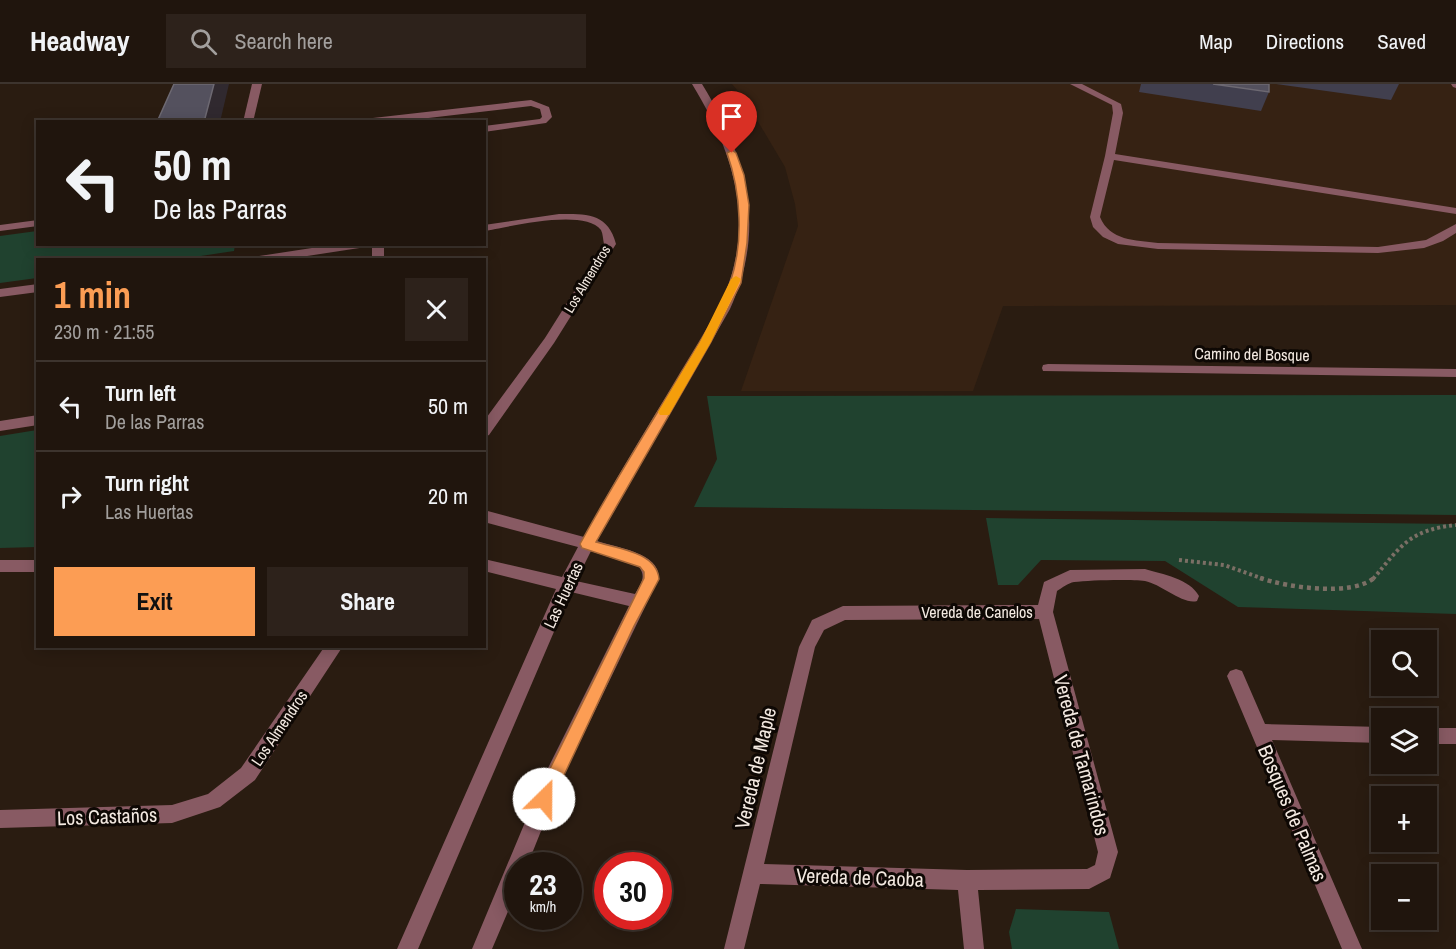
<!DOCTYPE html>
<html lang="en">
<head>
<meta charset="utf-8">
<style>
  body { margin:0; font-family:"Archivo Narrow",sans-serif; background:#2d221b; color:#f1f3f6; height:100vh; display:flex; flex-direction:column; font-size:22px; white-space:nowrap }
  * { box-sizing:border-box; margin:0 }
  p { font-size:20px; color:#a29f9d }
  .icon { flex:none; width:33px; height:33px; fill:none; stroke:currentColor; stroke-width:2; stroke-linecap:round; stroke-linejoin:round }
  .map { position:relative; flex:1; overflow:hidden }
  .drawer { position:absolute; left:36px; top:174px; width:450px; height:390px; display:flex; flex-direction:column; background:#20150d; border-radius:0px; box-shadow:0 3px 15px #0003,0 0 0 2px #3d342e }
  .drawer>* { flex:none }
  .banner { position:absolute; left:36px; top:36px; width:450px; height:126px; border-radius:0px; box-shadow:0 3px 15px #0003,0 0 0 2px #3d342e; background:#20150d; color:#f1f3f6; overflow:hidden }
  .tools { position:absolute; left:1371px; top:546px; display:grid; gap:12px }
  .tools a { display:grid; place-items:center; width:66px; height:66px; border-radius:0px; background:#20150d; box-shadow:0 3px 15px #0003,0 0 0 2px #3d342e; font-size:30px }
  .speed { position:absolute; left:504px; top:768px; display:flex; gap:12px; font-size:30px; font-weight:700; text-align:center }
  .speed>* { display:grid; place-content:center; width:78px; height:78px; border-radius:50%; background:#20150d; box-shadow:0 3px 15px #0003,0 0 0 2px #3d342e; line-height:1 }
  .speed small { font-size:15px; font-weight:400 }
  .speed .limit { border:9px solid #d22; background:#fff; color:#111 }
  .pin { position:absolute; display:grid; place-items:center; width:51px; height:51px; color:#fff; margin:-62px -26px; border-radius:50% 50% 50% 0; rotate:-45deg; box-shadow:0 0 6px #0007 }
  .pin .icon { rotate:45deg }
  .me { position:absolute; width:66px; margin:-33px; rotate:23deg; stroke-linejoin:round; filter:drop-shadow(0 0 4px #0008) }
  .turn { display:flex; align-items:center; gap:21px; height:126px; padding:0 18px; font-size:27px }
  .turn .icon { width:78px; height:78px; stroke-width:2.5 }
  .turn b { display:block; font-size:42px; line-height:51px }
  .round { display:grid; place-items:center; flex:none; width:63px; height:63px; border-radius:0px; background:#2d221b }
  .headline { display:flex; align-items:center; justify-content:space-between; height:102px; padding:0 18px }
  h1 { font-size:36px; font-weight:700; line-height:45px; color:#fc9d54 }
  .action { display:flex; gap:12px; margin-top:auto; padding:12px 18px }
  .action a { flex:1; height:69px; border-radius:0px; background:#fc9d54; color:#111; font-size:24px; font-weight:700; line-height:69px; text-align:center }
  .action a+a { background:#2d221b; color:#f1f3f6 }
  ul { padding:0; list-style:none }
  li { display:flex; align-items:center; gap:18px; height:90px; padding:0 18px; border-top:2px solid #3d342e }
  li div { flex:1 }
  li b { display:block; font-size:22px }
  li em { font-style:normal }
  header { display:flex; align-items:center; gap:36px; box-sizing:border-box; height:84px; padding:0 30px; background:#20150d; border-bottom:2px solid #3d342e }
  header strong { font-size:28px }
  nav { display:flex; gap:33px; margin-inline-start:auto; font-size:21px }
  .search { width:420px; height:54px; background:#2d221b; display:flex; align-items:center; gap:15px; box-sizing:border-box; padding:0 21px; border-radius:0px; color:#a29f9d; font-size:22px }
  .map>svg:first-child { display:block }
</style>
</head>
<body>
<header>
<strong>Headway</strong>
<div class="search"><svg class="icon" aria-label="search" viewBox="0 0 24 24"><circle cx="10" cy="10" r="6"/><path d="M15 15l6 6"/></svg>Search here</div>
<nav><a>Map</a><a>Directions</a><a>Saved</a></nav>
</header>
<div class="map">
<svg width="1456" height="865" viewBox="0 0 1456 865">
  <rect width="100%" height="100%" fill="#2a1c11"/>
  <path fill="#362213" d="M732,0H1456V221L1003,222L973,307H741L798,142L795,120L785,83L744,14Z"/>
  <g fill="#20422f">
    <path d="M37,147L38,160L235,161L234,167L174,176H38L37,194L0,199V152Z"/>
    <path d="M1456,311V431L694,423L717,375L707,312Z"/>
    <path d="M37,346V463L0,464V352Z"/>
    <path d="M986,434L1456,440V530L1238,523L1165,477L1041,476L1018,501H998Z"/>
    <path d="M1016,825L1109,828L1119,865H1012L1009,848Z"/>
  </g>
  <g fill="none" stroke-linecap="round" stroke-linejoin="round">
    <g stroke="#7b6f65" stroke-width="4" stroke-dasharray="3 3" stroke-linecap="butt">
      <path d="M1179,476L1224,481L1264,495"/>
      <path d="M1373,495C1401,462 1409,446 1456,441"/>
    </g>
    <path stroke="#7b6f65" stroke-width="4.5" stroke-dasharray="4 4" stroke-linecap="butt" d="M1260,494C1286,503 1351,513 1374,494"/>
    <g fill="#885a63" fill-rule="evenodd">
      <path d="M252,0H262L253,38H243Z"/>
      <path d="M692,0H702C747,74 767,142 730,225L597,457C617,464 659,468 659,494L561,697L527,782H518V804L492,865H472L546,688L629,522L571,508L418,865H397L556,505L484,487V475L562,493L578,463L484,438V426L584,453C612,401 643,350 674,300C692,271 711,243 724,212C756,136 733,67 692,0ZM591,467L639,483C647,493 640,501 635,510L576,497Z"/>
      <path d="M1070,0H1082L1121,20L1123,29L1115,70L1456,124V130L1114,76L1100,133C1110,157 1135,156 1158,159L1378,163L1426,156L1456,140V149L1443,157L1424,164L1378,169L1158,165L1118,160L1103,153L1093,143L1090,133L1105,72L1113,29L1112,21Z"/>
      <path d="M1451,0H1456V4L1453,3Z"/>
      <path d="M531,16L549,23L552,33L546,39L484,48V42L540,35L542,33L540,25L531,22L394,38H360L364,35Z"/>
      <path d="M559,130C587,130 608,129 616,160L554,259L489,351L484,353V337L545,254L604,160C603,156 603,150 601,146C584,124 509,143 484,147V141Z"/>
      <path d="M38,136V142L0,147V141Z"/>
      <path d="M338,160H371L366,163L281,176H248L253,173Z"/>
      <rect x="372" y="160" width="12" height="16"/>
      <path d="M38,200V208L0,213V205Z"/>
      <path d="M1048,280L1456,285V293L1043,287L1042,284L1043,281Z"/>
      <path d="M38,331V341L0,347V337Z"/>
      <rect x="0" y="476" width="38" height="12"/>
      <path d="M1145,485C1162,490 1190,495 1199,512L1197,517C1183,521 1161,500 1145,497C1131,495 1089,496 1074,498C1068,499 1062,504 1057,507L1053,528L1118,768L1110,794L1089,805L978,806L984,865H964L958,806L760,800L744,865H724L799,563L812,536L843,522L1038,521L1044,498L1070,486ZM1039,535L1098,768L1095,781L1087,785L967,786L764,780L815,563L824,546L845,536Z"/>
      <path d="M325,562H343L255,696L220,723L172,739L0,744V726L172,721L208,710L241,684Z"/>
      <path d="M1236,585L1242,587L1265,640L1382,643V659L1272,656L1362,865H1342L1227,592L1230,587Z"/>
      <rect x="1426" y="644" width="30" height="16"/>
    </g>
  </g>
  <g fill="#413f4e">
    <path d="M1141,0H1269V8L1261,27L1139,8Z"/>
    <path d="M1276,0H1399L1391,16Z"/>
  </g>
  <path fill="#30292f" d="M214,0H229L220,38H204Z"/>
  <g fill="#54515e" stroke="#6d6972" stroke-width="1.5">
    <path d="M174,0H214L204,38H157Z"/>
    <path d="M1213,0H1269V8Z"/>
  </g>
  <path fill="#fc9d54" stroke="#a46637" stroke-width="1.5" d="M732,66L736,69L744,91L749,121L747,159L741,199L711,258L596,458C616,464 657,468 659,495L634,542L550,721L544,723L538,721L535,715L538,709L644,494V488L640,483L582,464L580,460C612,401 648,345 682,287C698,260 719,228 730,199C744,159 741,108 727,69Z"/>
  <path fill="#f59e0b" d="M736,192L741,195L711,258L669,331H660L658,328L700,258L731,195Z"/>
  <g text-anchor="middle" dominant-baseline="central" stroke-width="6" stroke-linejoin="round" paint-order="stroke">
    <g font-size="14" fill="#f3e9e1" stroke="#0e0804">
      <text transform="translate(587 195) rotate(-59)">Los Almendros</text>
    </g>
    <g font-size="16" fill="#f3e9e1" stroke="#0e0804">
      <text transform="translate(1252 270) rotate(1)">Camino del Bosque</text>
      <text transform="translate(563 511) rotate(-65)">Las Huertas</text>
      <text x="977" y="528">Vereda de Canelos</text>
      <text transform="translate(279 644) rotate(-56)">Los Almendros</text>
    </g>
    <g font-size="20" fill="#f3e9e1" stroke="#0e0804">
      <text transform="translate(1082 671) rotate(75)">Vereda de Tamarindos</text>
      <text transform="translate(755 684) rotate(-77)">Vereda de Maple</text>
      <text transform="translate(1293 729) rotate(67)">Bosques de Palmas</text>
      <text transform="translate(107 732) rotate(-2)">Los Castaños</text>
      <text transform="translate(860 793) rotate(2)">Vereda de Caoba</text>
    </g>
  </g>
</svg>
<div class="tools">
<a><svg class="icon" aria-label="search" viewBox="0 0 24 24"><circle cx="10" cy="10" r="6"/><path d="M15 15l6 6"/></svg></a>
<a><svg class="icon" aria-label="layers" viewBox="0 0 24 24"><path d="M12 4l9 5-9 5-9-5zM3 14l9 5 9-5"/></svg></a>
<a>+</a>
<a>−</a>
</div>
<div class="speed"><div>23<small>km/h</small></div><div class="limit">30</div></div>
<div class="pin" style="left:732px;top:69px;background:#d93025"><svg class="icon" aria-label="arrive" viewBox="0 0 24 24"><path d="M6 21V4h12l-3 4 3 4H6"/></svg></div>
<svg class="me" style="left:544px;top:715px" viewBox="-20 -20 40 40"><circle r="19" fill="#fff"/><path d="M0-13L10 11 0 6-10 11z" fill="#fc9d54"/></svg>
<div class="banner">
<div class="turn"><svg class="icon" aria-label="left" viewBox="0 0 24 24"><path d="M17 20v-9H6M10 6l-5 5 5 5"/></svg><div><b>50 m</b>De las Parras</div></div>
</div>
<section class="drawer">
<div class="headline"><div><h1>1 min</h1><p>230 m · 21:55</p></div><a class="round"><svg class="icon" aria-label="close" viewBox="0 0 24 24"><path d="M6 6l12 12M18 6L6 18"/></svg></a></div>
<ul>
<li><svg class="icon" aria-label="left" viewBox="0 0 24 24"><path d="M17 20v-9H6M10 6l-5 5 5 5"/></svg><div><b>Turn left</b><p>De las Parras</p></div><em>50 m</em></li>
<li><svg class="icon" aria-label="right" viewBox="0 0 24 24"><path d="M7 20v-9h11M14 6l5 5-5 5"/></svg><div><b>Turn right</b><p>Las Huertas</p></div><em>20 m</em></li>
</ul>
<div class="action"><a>Exit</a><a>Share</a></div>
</section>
</div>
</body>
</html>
